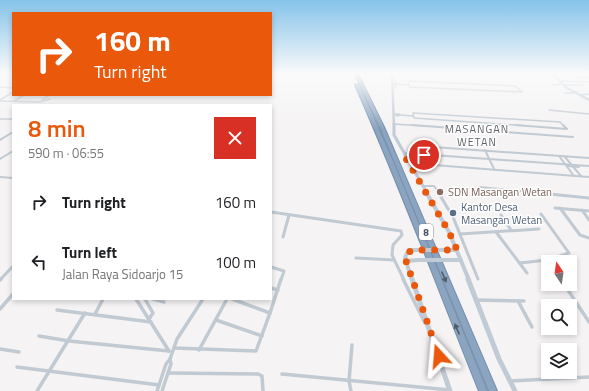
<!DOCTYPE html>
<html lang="en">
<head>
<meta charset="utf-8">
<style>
  body { margin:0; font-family:"Titillium Web",sans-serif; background:#f2f2f2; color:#202124; height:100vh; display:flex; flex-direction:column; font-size:15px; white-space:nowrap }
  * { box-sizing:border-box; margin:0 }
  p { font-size:13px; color:#757577 }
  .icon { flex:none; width:22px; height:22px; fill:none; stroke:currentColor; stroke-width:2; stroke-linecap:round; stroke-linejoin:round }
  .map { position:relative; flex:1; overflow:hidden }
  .panel { position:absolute; left:12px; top:104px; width:260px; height:196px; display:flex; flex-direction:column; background:#fff; border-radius:0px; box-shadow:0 2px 6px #0003 }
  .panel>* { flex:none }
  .hud { position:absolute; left:12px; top:12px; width:260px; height:84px; border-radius:0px; box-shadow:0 2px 6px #0003; background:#ea580c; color:#fff; overflow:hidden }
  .needle { width:26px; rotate:347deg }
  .tools { position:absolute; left:541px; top:255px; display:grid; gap:8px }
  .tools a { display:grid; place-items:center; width:36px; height:36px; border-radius:0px; background:#fff; box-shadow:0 2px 6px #0003; font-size:20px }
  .pin { position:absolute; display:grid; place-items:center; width:34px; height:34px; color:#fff; margin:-17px; border:2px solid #fff; border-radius:50%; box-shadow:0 1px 4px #0007 }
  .me { position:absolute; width:44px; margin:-22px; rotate:341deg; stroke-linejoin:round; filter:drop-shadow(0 0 3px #0008) }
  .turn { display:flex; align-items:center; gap:14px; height:84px; padding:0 16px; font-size:18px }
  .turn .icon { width:52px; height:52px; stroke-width:2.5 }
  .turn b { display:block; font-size:28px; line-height:34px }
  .round { display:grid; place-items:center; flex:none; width:42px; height:42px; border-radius:0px; background:#f2f2f2 }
  .overview { display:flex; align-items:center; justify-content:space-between; height:68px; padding:0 16px }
  h1 { font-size:24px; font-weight:600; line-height:30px; color:#ea580c }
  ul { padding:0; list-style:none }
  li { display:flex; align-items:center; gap:12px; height:60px; padding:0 16px }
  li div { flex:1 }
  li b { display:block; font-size:15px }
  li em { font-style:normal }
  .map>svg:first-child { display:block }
</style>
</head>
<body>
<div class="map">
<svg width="589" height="391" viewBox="0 0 589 391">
  <rect width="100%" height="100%" fill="#f5f3f3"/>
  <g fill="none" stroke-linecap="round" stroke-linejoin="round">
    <g stroke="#7690ad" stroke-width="2">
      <g id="highway">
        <path d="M355,74H358L384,127L497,391H489L380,127Z"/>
        <path d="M356,84L359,85L393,161L487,391H479C438,289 400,186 355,85Z"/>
      </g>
    </g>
    <g stroke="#c1cad2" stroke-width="1.5">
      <path d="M6,76L13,77"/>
      <path d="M581,76H589"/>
      <path d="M578,78H589"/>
      <path d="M395,81L396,88"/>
      <path d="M560,81L589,82"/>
      <path d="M393,84L409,85"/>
      <path d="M552,85L563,84"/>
      <path d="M564,85H583"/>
      <path d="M0,87L13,88"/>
      <path d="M410,87L522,92L515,86L410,81L408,82L410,88"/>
      <path d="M565,93H574"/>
      <path d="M579,95L589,94"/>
      <path d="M0,100L13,92"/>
      <path d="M42,100L48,96"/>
      <path d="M0,101L40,102L50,99"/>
      <path d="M14,101L24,95"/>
      <path d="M549,110L589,114"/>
      <path d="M395,114H399L400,115L397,116Z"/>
      <path d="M400,115L413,116"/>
      <path d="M0,119H13"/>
      <path d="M393,124L425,126"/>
      <path d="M529,126L414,118L413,113L560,122L564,126"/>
    </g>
    <g stroke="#c1cad2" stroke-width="2">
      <path d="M412,125L573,137"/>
      <path d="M515,125L567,129L563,125"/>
      <path d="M0,140L13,132"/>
      <path d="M485,150L494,169"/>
      <path d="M404,153L589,166"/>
      <path d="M404,155H415"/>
      <path d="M559,156L574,176"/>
      <path d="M565,157L581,176"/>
      <path d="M589,158L419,146L422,152L434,165L589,177"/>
      <path d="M0,159L13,151"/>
      <path d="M568,166L579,167"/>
      <path d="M0,177L13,178"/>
      <path d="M423,186H434L439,193"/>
      <path d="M479,187L540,193"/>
    </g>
    <g stroke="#c1cad2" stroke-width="3">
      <path d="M438,192L453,217L478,279"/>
      <path d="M530,192L589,198"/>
      <path d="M555,208L589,211"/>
      <path d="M560,208L580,235L589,238"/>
      <path d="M582,210L589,220"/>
      <path d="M271,212L401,231L402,235L393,245L392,255L404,280"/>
      <path d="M501,215L511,230"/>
      <path d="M496,232L527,273"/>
      <path d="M460,234L539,229"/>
      <path d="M283,237L289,215"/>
      <path d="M356,258L394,260"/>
      <path d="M520,263L547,260L569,253L541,214"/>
      <path d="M271,267L284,271L281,280"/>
      <path d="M0,280L13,266"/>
    </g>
    <g stroke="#c1cad2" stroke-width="3.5">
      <path d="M403,279L425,323"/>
      <path d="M0,280L1,279"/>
      <path d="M564,284L589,322"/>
      <path d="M271,288L278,290"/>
      <path d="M136,299L169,351"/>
      <path d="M145,299L153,313L149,319"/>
      <path d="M153,299L164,302"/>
      <path d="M232,299L270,313L281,279"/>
      <path d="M477,300L524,301"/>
      <path d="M518,301L532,327"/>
      <path d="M0,309L13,294"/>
      <path d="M57,310L151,322"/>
      <path d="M95,314L103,299"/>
      <path d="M216,320L262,336"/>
      <path d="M39,336L69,341L169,351"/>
      <path d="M174,348L256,351L270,313"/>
      <path d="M0,349L19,352"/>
      <path d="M199,350L227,299"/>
      <path d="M170,359L177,339L203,299"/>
      <path d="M17,367L159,385"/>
      <path d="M168,373L258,374L262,376L263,391"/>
      <path d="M282,374L450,390"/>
      <path d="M510,381L589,377"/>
      <path d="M37,391L85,313"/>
      <path d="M157,391L166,364L170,359L171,364L162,391"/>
      <path d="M351,391L349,381L352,345"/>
    </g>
    <g stroke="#c1cbd6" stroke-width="2.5">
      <path d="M392,74L394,126"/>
      <path d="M553,74L567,88L589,100"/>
    </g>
    <path stroke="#c1cbd6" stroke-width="3" d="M394,125V135L427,193"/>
    <g stroke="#c1cbd6" stroke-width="4">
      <path d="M426,192L449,232L469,280"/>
      <path d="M443,250H457"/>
      <path d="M449,260H461"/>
      <path d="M405,261L419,260"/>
      <path d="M412,280L405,258L407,253L413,250"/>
    </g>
    <g stroke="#c1cbd6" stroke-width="5">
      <path d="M412,279L450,391"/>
      <path d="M468,279L499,359L515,391"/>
    </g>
    <use href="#highway" fill="#8ba5c1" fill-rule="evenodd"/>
    <g stroke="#c1cbd6" stroke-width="4">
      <path d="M413,250H443"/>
      <path d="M419,260H449"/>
    </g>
  </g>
  <defs><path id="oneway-solid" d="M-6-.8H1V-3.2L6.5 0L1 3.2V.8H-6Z"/></defs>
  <g fill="#505e6b">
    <use href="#oneway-solid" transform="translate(444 277) rotate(67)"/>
    <use href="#oneway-solid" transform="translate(457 329) rotate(-113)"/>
  </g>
  <linearGradient id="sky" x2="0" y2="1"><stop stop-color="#85c3ea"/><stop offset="0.57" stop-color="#fafafa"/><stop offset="1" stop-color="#fafafa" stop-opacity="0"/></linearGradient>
  <rect width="589" height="129" fill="url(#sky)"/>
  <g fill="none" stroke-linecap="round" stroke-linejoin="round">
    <path stroke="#ea580c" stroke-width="7" stroke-dasharray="0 12.6" d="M424,155H404L449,232L457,250H413L407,253L405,258L439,356"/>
  </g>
  <circle fill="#8d6e63" stroke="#fff" stroke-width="1.5" cx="440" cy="192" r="4"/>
  <circle fill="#5c6f8a" stroke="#fff" stroke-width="1.5" cx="453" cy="213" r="4"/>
  <g text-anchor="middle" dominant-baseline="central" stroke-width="3" stroke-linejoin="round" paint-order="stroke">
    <rect fill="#fff" stroke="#808990" stroke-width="1" x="419" y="224" width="14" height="16" rx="3"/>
    <g font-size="10" font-weight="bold" fill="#4a5661">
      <text x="426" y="232">8</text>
    </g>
    <g font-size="11" letter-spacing="1" fill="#5f6368" stroke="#fff">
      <text x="477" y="129">MASANGAN<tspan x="477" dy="13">WETAN</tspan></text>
    </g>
    <g font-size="11" fill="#785e54" stroke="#fff" text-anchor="start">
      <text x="448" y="192">SDN Masangan Wetan</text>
    </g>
    <g font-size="11" fill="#4e5e75" stroke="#fff" text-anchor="start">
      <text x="461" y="207">Kantor Desa<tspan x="461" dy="13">Masangan Wetan</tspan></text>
    </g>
  </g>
</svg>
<div class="tools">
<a><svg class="needle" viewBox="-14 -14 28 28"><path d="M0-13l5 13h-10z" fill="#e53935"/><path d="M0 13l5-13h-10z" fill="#757577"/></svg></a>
<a><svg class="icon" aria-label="search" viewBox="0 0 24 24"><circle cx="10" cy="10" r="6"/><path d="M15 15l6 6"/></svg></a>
<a><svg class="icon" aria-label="layers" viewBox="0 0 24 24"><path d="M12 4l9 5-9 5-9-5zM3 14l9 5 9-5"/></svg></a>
</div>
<div class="pin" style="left:424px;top:155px;background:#d93025"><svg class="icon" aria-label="arrive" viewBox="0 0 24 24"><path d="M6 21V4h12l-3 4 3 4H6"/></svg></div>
<svg class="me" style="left:439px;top:356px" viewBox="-20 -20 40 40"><path d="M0-17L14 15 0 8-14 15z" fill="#ea580c" stroke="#fff" stroke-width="4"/></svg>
<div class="hud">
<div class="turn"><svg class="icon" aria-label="right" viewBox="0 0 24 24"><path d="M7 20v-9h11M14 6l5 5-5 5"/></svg><div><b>160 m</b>Turn right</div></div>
</div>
<section class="panel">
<div class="overview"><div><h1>8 min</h1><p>590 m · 06:55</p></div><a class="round" style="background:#d93025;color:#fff"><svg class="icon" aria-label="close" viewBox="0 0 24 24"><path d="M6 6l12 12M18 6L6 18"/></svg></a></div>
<ul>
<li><svg class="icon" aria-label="right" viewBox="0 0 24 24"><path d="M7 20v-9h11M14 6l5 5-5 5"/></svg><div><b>Turn right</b></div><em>160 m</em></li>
<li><svg class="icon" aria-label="left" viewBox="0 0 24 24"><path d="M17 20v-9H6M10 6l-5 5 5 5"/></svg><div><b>Turn left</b><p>Jalan Raya Sidoarjo 15</p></div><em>100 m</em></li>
</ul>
</section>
</div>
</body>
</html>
